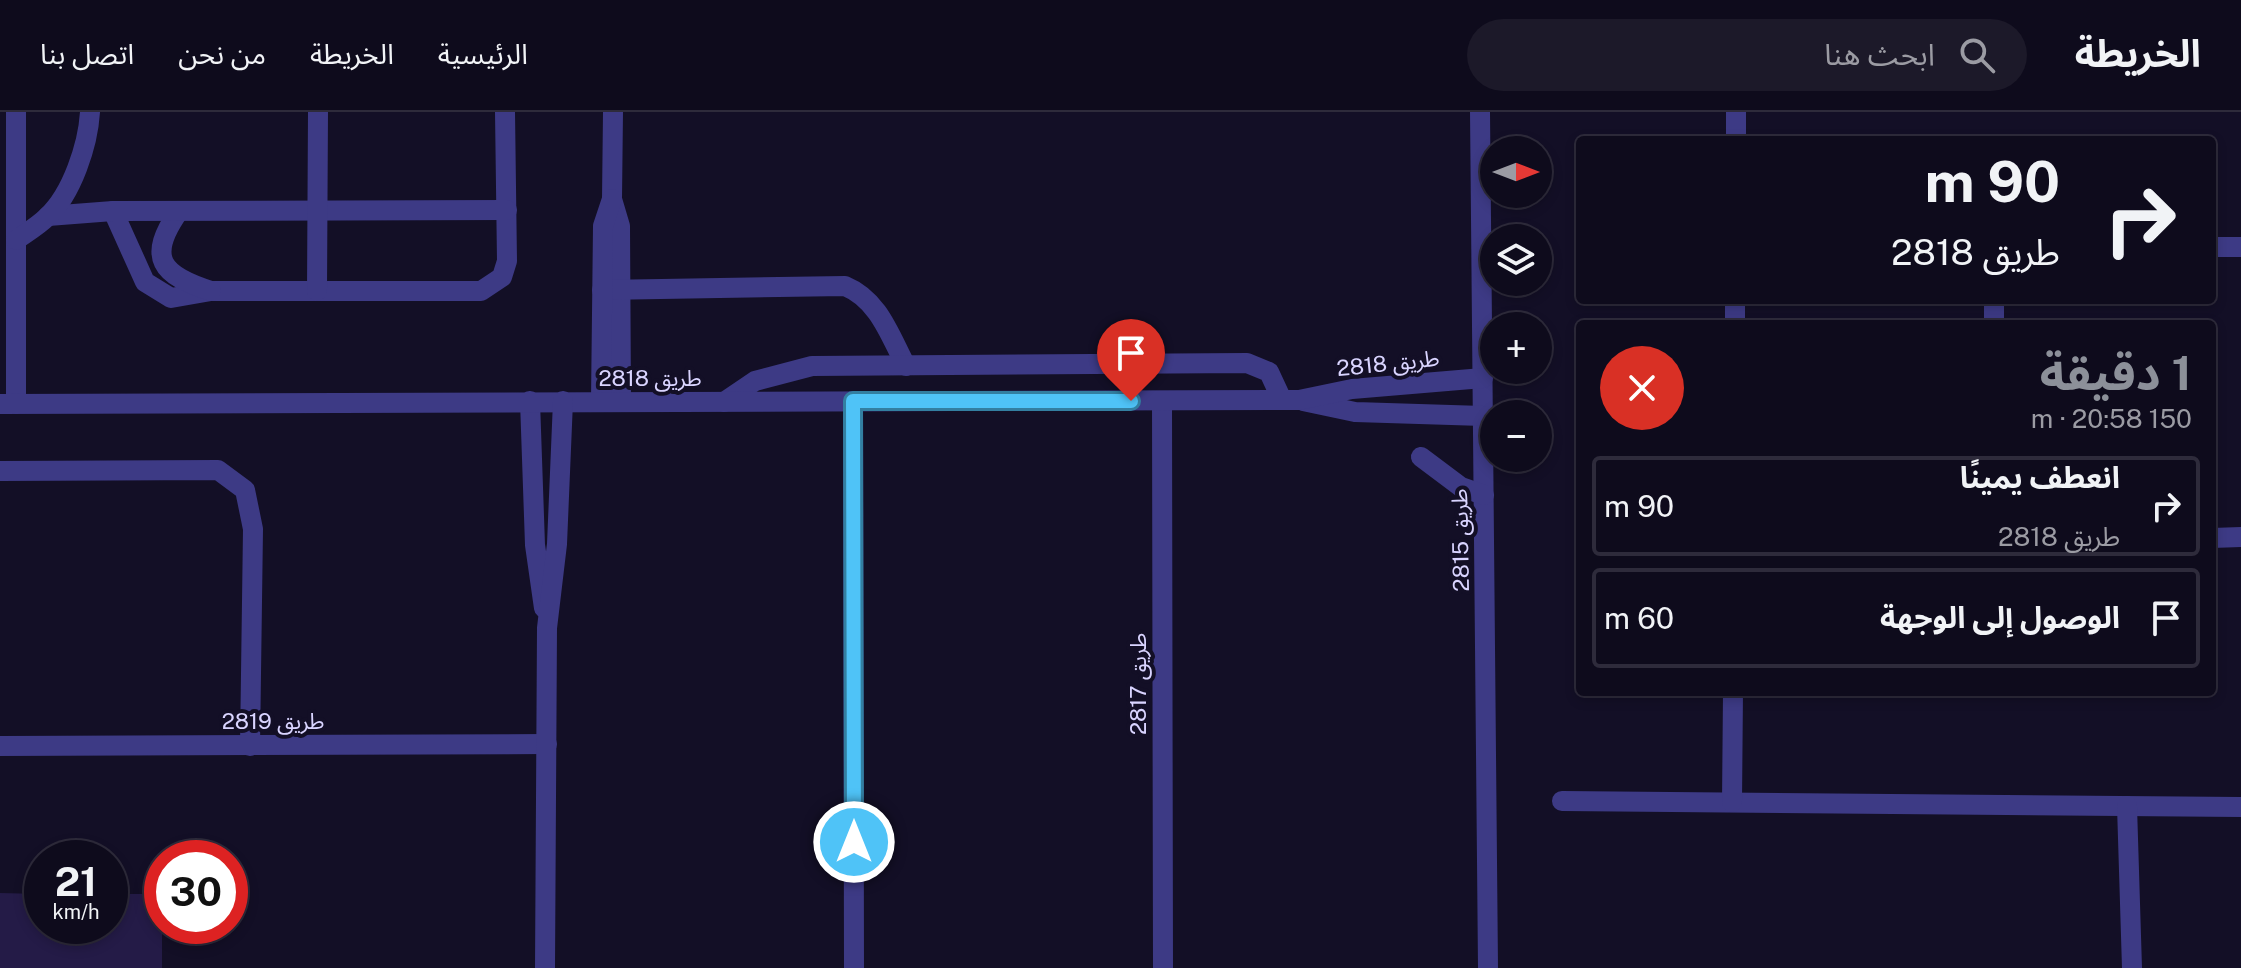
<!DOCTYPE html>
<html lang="ar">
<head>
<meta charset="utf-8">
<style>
  body { margin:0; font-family:"Public Sans","Noto Sans Arabic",sans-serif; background:#1c1929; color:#f1f3f6; direction:rtl; height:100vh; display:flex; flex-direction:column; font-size:30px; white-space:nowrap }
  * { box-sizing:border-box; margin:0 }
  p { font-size:26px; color:#9b9ba3 }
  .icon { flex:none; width:44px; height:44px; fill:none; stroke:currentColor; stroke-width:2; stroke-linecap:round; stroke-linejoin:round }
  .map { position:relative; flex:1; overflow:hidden; direction:ltr }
  .sheet { position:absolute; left:1576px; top:208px; width:640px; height:376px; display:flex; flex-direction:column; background:#0e0b1c; border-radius:8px; box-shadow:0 4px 12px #0003,0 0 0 2px #2e2b3b; direction:rtl }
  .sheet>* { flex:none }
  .guide { position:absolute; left:1576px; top:24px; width:640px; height:168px; border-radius:8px; box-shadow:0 4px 12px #0003,0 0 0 2px #2e2b3b; direction:rtl; background:#0e0b1c; color:#f1f3f6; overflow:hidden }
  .needle { width:52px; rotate:90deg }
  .fabs { position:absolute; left:1480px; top:24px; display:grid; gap:16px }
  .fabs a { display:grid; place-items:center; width:72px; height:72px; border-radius:50%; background:#0e0b1c; box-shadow:0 4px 12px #0003,0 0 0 2px #2e2b3b; font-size:40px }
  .speed { position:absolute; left:24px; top:728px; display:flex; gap:16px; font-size:40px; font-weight:700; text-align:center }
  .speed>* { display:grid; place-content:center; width:104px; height:104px; border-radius:50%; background:#0e0b1c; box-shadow:0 4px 12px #0003,0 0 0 2px #2e2b3b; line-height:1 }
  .speed small { font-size:20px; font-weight:400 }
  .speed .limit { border:12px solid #d22; background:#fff; color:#111 }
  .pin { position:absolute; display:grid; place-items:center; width:68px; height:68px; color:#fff; margin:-82px -34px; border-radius:50% 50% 50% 0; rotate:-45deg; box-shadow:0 0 8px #0007 }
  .pin .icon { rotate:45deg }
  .me { position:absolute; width:88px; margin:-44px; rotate:0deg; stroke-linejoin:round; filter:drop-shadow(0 0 6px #0008) }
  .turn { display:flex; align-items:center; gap:28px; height:168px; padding:0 24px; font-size:36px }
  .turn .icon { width:104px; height:104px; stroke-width:2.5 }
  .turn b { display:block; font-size:56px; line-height:68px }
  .round { display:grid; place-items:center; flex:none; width:84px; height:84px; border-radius:42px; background:#1c1929 }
  .summary { display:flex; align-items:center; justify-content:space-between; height:136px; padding:0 24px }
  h1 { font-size:48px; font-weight:700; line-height:60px; color:#8c9099 }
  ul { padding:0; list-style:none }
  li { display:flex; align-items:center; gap:24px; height:100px; margin:0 16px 12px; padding:0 8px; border:4px solid #2e2b3b; border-radius:8px }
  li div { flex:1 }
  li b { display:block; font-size:30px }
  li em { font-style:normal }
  header { display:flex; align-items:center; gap:48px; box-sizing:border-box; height:112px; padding:0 40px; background:#0e0b1c; border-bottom:2px solid #2e2b3b }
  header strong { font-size:38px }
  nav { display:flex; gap:44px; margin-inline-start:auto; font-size:28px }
  .search { width:560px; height:72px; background:#1c1929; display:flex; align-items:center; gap:20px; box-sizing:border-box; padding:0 28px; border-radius:44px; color:#9b9ba3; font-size:30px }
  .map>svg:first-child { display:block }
</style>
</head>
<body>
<header>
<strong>الخريطة</strong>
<div class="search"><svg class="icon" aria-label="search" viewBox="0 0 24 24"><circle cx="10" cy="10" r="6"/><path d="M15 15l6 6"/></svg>ابحث هنا</div>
<nav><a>الرئيسية</a><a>الخريطة</a><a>من نحن</a><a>اتصل بنا</a></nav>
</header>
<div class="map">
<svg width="2241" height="856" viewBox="0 0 2241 856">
  <rect width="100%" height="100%" fill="#130f26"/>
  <path fill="#241b47" d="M0,781L42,782V814H110V782H162V856H0Z"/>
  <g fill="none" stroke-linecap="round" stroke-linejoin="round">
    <g stroke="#3d3a85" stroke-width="20">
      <path d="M16,0V292"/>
      <path d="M613,0L612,87L620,114L621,289"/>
      <path d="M1480,0L1488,856"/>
      <path d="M1736,28V0"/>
      <path d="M113,99L145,170L171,186L211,179H481L502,165L507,149L505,0"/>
      <path d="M179,99C146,146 161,163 211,179"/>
      <path d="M48,104L113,99L507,98"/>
      <path d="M16,128C26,121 38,114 47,105C72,82 88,33 90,0"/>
      <path d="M2212,135H2241"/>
      <path d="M602,178L845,174C879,188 890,224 906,254"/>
      <path d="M317,179L318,0"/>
      <path d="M1735,212V188"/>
      <path d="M1994,212V188"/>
      <path d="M530,289L535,433L544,496"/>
      <path d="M601,289L603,114L612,87"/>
      <path d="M853,289L854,856"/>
      <path d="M1162,289L1163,856"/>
      <path d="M1303,289L1355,300L1483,304"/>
      <path d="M724,290L755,269L812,254L1247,251L1269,260L1282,288"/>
      <path d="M0,292L1299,288L1352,277L1483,266"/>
      <path d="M1421,345L1461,375L1484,383"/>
      <path d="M0,359L218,358L245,378L253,417L250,634"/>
      <path d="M2212,426L2241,425"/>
      <path d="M0,634L547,632"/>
      <path d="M1562,689L2241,695"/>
      <path d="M1732,690L1733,580"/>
      <path d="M2127,694L2132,856"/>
      <path d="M545,856L547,516L557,432L563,289"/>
    </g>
  </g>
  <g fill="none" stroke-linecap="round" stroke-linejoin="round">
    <g stroke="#337fa1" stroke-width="20">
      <path id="route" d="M854,730L853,289H1131"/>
    </g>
    <use href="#route" stroke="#4fc3f7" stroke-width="14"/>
  </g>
  <g text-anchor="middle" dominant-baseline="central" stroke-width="8" stroke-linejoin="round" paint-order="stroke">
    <g font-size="22" fill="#d9d4ff" stroke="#130f26">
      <text transform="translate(1388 251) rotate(-6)">طريق 2818</text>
      <text x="650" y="266">طريق 2818</text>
      <text transform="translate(1460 428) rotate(-91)">طريق 2815</text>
      <text transform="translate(1138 572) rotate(-90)">طريق 2817</text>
      <text x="273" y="609">طريق 2819</text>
    </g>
  </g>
</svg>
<div class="fabs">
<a><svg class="needle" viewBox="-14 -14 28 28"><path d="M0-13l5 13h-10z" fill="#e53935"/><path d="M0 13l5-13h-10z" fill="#9b9ba3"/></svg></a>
<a><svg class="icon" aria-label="layers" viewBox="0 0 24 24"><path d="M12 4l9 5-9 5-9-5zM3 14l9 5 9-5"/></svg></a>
<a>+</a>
<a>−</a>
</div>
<div class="speed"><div>21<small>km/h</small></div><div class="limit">30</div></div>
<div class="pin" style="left:1131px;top:289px;background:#d93025"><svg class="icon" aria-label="arrive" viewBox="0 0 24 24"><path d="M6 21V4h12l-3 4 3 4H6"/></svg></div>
<svg class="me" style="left:854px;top:730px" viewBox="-20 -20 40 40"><circle r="17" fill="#4fc3f7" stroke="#fff" stroke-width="3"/><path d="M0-11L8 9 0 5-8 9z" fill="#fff"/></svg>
<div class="guide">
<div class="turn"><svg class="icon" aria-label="right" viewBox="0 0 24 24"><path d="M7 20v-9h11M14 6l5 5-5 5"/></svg><div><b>90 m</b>طريق 2818</div></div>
</div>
<section class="sheet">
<div class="summary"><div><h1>1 دقيقة</h1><p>150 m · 20:58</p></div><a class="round" style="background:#d93025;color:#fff"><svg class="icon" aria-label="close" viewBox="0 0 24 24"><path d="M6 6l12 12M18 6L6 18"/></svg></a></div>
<ul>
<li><svg class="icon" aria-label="right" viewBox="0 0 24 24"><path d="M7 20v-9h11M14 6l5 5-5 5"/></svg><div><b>انعطف يمينًا</b><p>طريق 2818</p></div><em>90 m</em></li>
<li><svg class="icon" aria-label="arrive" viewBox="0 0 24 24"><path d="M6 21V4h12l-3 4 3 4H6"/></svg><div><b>الوصول إلى الوجهة</b></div><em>60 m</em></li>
</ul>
</section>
</div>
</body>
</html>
